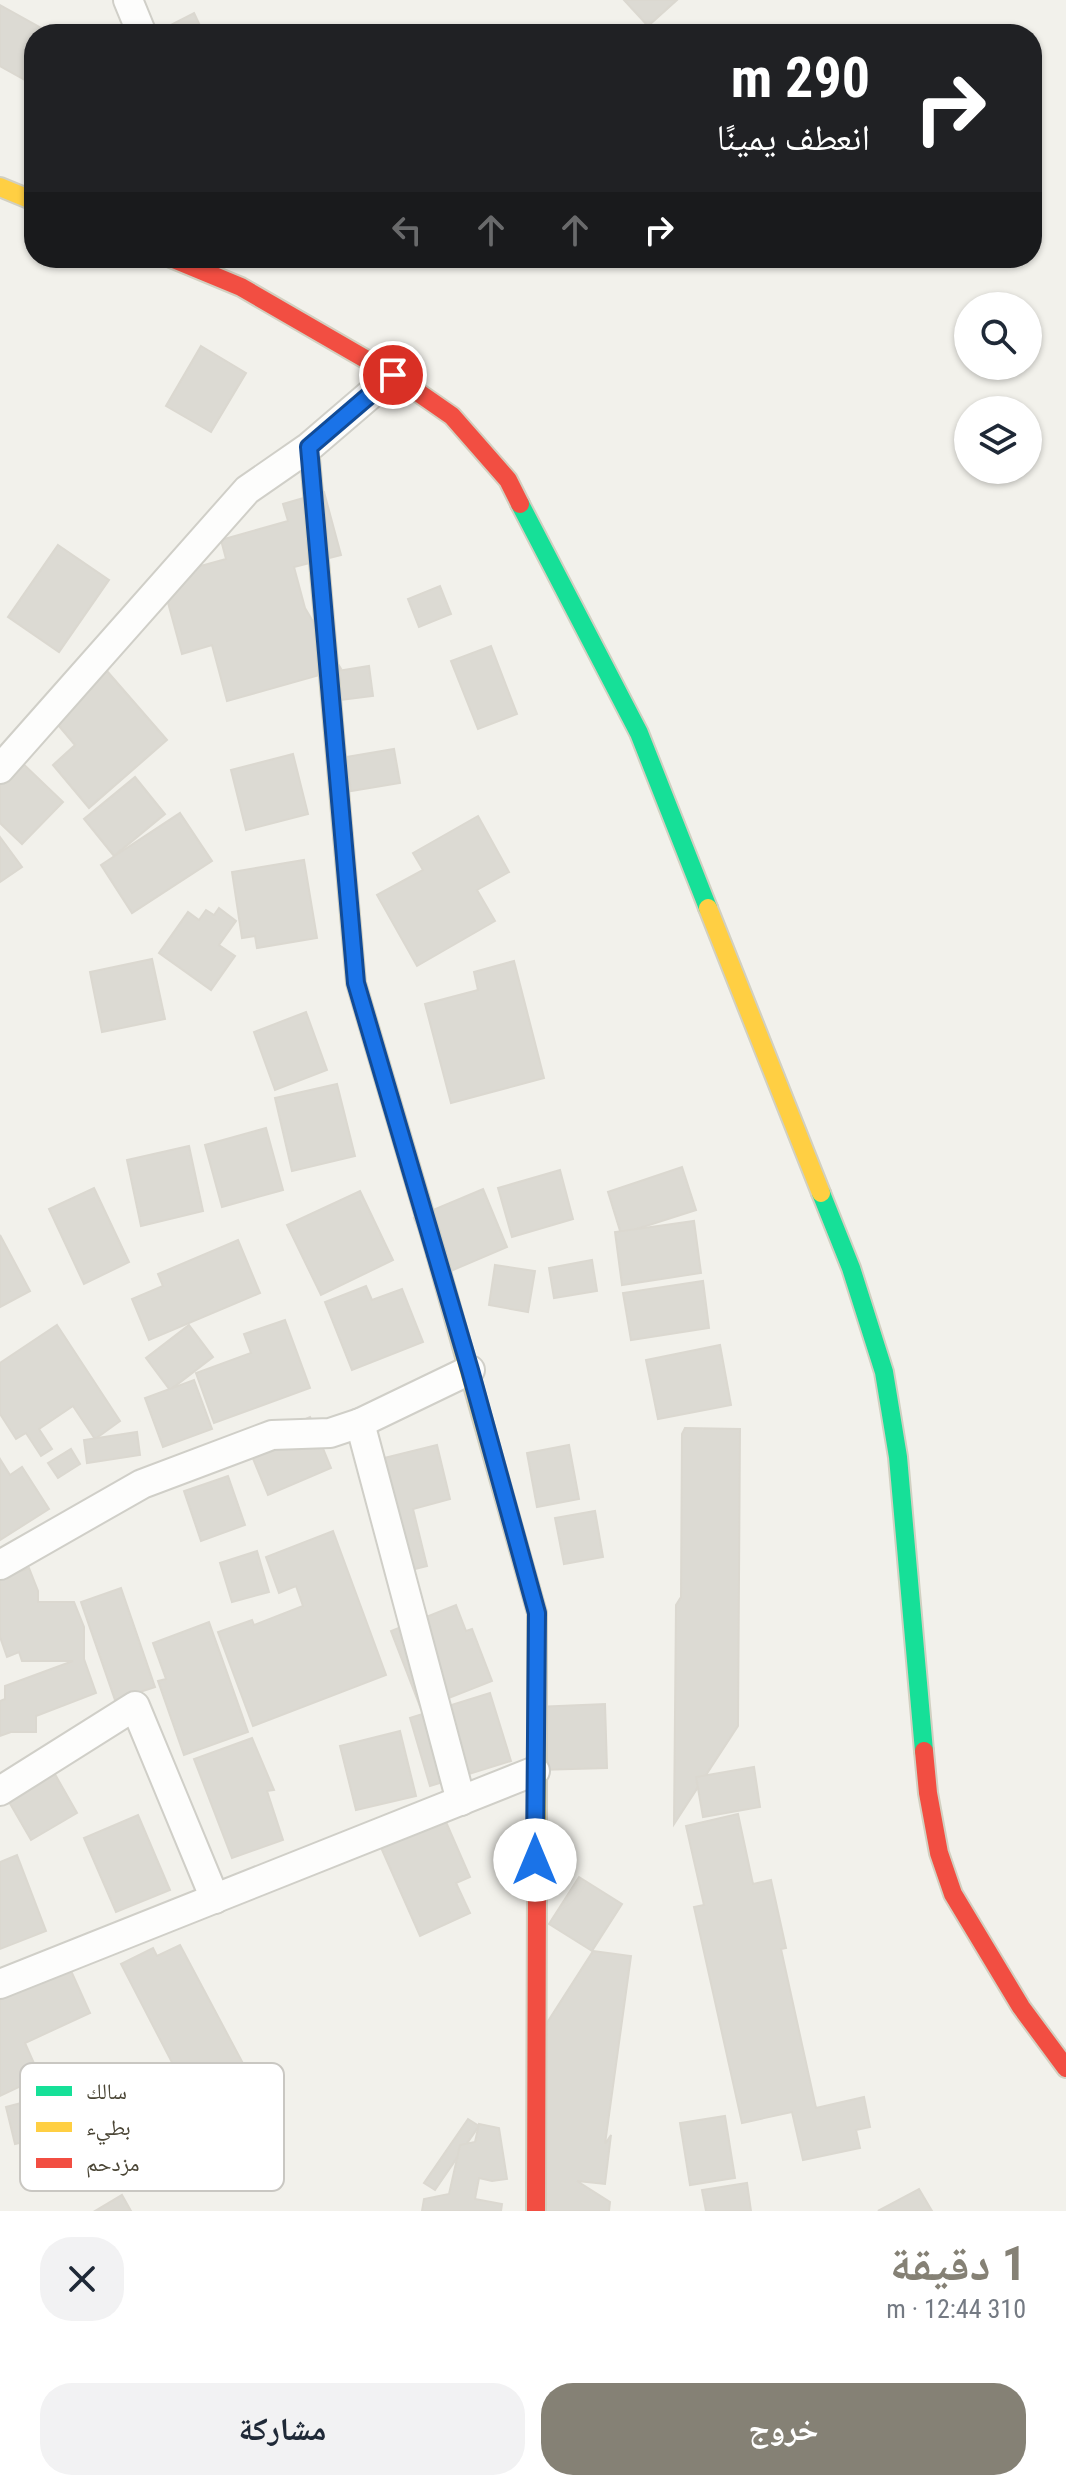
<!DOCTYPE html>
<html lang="ar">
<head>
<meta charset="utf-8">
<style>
  body { margin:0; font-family:"Roboto Condensed","Noto Naskh Arabic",sans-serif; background:#f2f2f3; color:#1f2937; direction:rtl; height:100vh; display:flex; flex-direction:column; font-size:30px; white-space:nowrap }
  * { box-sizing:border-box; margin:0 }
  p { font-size:26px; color:#747a83 }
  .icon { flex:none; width:44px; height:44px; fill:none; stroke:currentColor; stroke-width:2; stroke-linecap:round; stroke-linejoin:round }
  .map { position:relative; height:2211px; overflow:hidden; direction:ltr }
  .side { display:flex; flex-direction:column; background:#fff; flex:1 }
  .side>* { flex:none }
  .banner { position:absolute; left:24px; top:24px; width:1018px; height:244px; border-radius:32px; box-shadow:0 2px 6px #0004; direction:rtl; background:#202124; color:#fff; overflow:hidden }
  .fabs { position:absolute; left:954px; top:292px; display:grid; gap:16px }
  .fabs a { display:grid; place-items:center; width:88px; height:88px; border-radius:50%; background:#fff; box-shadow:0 2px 6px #0004; font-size:40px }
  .pin { position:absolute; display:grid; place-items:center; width:68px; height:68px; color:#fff; margin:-34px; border:4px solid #fff; border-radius:50%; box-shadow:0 2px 8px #0007 }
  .me { position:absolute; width:88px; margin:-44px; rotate:0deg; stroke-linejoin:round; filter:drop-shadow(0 0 6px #0008) }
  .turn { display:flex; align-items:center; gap:28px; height:168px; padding:0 40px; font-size:36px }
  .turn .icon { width:104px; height:104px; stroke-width:2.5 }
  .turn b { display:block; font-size:56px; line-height:68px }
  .lanes { display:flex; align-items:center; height:76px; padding:0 40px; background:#0003; justify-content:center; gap:40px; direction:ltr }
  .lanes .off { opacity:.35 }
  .round { display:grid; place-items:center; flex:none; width:84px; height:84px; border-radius:32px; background:#f2f2f3 }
  .overview { display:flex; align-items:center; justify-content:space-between; height:136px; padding:0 40px }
  h1 { font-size:48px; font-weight:700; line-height:60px; color:#858175 }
  .button { display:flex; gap:16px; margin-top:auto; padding:16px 40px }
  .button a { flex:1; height:92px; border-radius:32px; background:#858175; color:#fff; font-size:32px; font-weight:700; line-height:92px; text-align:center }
  .button a+a { background:#f2f2f3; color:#1f2937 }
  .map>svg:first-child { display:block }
</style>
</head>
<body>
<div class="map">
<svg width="1066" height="2211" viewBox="0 0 1066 2211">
  <rect width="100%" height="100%" fill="#f2f1eb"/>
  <g fill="#dcdad3" stroke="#dbd8d0" stroke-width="2">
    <path d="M624,0H677L648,26Z"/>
    <path d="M0,5L52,34H34V85L0,66Z"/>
    <path d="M194,13L204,34H168L165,28Z"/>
    <path d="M201,346L246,373L211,432L166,406Z"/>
    <path d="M324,492L341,555L294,567L305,608L341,669L227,701L212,645L182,654L161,577L226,559L221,540L288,521L283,504Z"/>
    <path d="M58,545L109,580L59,652L8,617Z"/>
    <path d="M440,586L451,614L419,627L408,599Z"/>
    <path d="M491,646L517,714L478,729L451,661Z"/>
    <path d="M100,663L167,740L89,808L53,765L75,745L53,719Z"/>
    <path d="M369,666L373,696L341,700L337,671Z"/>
    <path d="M394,749L400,783L351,791L346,757Z"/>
    <path d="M293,754L308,814L246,830L231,770Z"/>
    <path d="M17,758L63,802L22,844L0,823V776Z"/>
    <path d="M135,777L165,814L114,856L84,819Z"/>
    <path d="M180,813L212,861L132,913L101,865Z"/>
    <path d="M478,816L509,872L477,890L495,921L417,966L377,895L423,870L413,853Z"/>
    <path d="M0,837L22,867L0,882Z"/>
    <path d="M304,860L317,938L257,948L255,936L242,938L232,872Z"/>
    <path d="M219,908L236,921L219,945L235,956L211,990L159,953L188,912L199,920L206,910L214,915Z"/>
    <path d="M152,959L165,1019L102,1032L90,972Z"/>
    <path d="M514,961L544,1078L451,1103L425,1004L478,990L474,972Z"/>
    <path d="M306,1012L327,1070L275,1090L254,1032Z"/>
    <path d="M337,1084L355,1156L292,1171L275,1098Z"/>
    <path d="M266,1128L283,1190L222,1207L205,1145Z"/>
    <path d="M189,1146L203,1211L141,1226L127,1160Z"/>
    <path d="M682,1167L696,1210L621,1234L608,1192Z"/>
    <path d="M560,1170L573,1219L512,1237L498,1188Z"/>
    <path d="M94,1188L129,1262L84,1284L49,1209Z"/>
    <path d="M483,1189L507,1247L439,1276L414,1218Z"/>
    <path d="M360,1191L393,1260L321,1295L287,1225Z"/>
    <path d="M694,1221L701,1273L622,1285L615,1232Z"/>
    <path d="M0,1235L30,1291L0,1307Z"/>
    <path d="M238,1240L260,1293L149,1340L132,1299L163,1286L158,1274Z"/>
    <path d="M592,1260L597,1291L554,1298L549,1268Z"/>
    <path d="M495,1265L535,1271L528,1312L489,1305Z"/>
    <path d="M703,1281L709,1328L631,1340L623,1293Z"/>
    <path d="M366,1286L372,1300L402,1289L423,1342L352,1370L325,1302Z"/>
    <path d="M285,1320L310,1388L214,1423L196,1373L251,1353L244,1334Z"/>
    <path d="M57,1325L120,1421L95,1439L73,1406L39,1429L52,1449L41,1456L26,1433L16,1439L0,1414V1363Z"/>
    <path d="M189,1325L213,1357L170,1390L146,1358Z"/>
    <path d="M720,1345L731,1405L658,1419L646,1360Z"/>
    <path d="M194,1380L212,1429L163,1447L145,1398Z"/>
    <path d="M310,1417L331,1468L268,1495L247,1444Z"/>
    <path d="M685,1428L740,1429L738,1726L674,1824L676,1605L681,1597L682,1434Z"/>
    <path d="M137,1432L140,1455L87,1463L84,1440Z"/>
    <path d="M437,1445L450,1499L413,1509L427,1566L391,1575L364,1463Z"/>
    <path d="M569,1445L579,1499L537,1507L527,1453Z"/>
    <path d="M71,1449L80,1464L58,1478L48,1463Z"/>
    <path d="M0,1459L10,1475L22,1467L49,1509L0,1540Z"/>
    <path d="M228,1476L245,1525L201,1541L184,1491Z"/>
    <path d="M595,1511L603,1557L564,1564L555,1518Z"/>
    <path d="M333,1531L386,1675L253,1726L218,1632L252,1620L254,1625L303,1606L296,1586L279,1593L266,1557Z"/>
    <path d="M257,1551L269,1592L232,1602L220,1563Z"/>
    <path d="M29,1568L38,1591V1602H74L84,1627V1659L96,1693L36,1716V1732H11L0,1736V1701L5,1699V1686L73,1661H22L19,1652L7,1657L0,1637V1579Z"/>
    <path d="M121,1588L155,1687L115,1700L81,1602Z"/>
    <path d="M456,1605L466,1631L472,1629L492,1681L421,1709L391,1631Z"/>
    <path d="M209,1622L248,1732L184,1755L158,1681L166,1679L153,1643Z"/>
    <path d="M490,1693L511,1761L430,1786L410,1718Z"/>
    <path d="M605,1704L607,1768L538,1770L536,1707Z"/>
    <path d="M400,1731L416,1796L356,1810L340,1746Z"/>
    <path d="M252,1738L274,1790L267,1791L283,1840L232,1858L194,1759Z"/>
    <path d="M754,1767L760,1807L703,1817L696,1777Z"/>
    <path d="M52,1769L77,1813L31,1840L5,1795Z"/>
    <path d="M439,1806L470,1877L456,1883L470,1913L420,1936L375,1834Z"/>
    <path d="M738,1814L753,1884L771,1880L786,1948L781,1949L816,2108L864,2097L870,2127L856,2130L860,2148L803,2160L792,2112L742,2123L694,1907L704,1905L686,1826Z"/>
    <path d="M138,1815L170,1890L116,1912L84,1838Z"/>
    <path d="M17,1855L46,1931L0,1949V1862Z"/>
    <path d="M579,1877L622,1904L592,1951L549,1924Z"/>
    <path d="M180,1945L264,2103L208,2132L121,1964L153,1948L157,1956Z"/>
    <path d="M593,1951L631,1956L605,2144L611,2135L605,2184L577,2181L610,2202L609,2211H543L534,2043Z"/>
    <path d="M67,1962L90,2013L25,2043L40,2077L0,2096V1994Z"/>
    <path d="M63,2092L73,2130L15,2144L6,2107Z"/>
    <path d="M725,2116L735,2178L690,2185L680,2123Z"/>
    <path d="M468,2119L479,2126L435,2190L424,2183Z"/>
    <path d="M479,2124L499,2128L507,2179L492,2181L479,2178L475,2199L502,2204L501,2211H422L424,2199L449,2194L460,2145L475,2142Z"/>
    <path d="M747,2183L751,2211H706L702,2190Z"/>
    <path d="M919,2189L932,2211H878Z"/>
    <path d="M122,2195L131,2211H95Z"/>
  </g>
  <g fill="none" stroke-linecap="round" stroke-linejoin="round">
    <g stroke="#d0cfc8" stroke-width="32">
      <g id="street">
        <path d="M128,0L142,34"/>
        <path d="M0,769L247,490L309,447L393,375"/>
        <path d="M360,1423L461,1801"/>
        <path d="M0,1565L142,1484L272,1435L330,1433L360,1423L470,1370"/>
        <path d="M0,1791L135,1706L215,1899"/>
        <path d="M0,1984L535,1771"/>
      </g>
    </g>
    <g stroke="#d2d0c1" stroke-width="22">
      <g id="fast">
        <path d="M520,504L639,733L708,908"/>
        <path d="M343,836L356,983L436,1254"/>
        <path d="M821,1193L851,1268L884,1372L898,1457L924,1751"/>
      </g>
    </g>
    <g stroke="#d2d0c1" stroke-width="22">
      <g id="slow">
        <path d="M0,187L34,201"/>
        <path d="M309,447L343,836"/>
        <path d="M708,908L821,1193"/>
        <path d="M436,1254L537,1613V1875"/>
      </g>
    </g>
    <g stroke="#d2d0c1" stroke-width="22">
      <g id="jam">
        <path d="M171,258L241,287L393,375L452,416L508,480L520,504"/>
        <path d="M924,1751L928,1793L939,1853L953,1894L1021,2007L1066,2068"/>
        <path d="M536,2211L537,1875"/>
      </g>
    </g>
    <use href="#street" stroke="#fdfdfc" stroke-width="28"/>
    <use href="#fast" stroke="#16e098" stroke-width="18"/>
    <use href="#slow" stroke="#ffcf43" stroke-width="18"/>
    <use href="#jam" stroke="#f24e42" stroke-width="18"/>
  </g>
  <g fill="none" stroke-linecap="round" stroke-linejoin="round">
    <g stroke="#114b97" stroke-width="20">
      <path id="route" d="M393,375L309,447L356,983L470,1370L537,1613L535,1860"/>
    </g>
    <use href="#route" stroke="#1a73e8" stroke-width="14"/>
  </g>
  <rect x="20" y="2063" width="264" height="128" rx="12" fill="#fff" stroke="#c9c7c2" stroke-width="2"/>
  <rect x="36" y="2086" width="36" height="10" fill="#16e098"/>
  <rect x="36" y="2122" width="36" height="10" fill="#ffcf43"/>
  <rect x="36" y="2158" width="36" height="10" fill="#f24e42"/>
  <g font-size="22" fill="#4a4535">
    <text x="86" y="2099">سالك</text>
    <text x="86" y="2135">بطيء</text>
    <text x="86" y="2171">مزدحم</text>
  </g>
</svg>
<div class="fabs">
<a><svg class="icon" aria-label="search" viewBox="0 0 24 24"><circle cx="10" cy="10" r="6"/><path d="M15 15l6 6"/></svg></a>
<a><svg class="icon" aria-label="layers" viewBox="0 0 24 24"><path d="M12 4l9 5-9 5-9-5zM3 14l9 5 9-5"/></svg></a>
</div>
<div class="pin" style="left:393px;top:375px;background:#d93025"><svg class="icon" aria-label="arrive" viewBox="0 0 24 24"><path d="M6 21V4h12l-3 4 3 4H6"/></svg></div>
<svg class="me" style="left:535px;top:1860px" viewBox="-20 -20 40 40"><circle r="19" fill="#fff"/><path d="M0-13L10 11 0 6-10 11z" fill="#1a73e8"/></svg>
<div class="banner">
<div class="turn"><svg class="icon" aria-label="right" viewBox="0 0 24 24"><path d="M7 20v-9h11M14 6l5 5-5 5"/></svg><div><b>290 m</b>انعطف يمينًا</div></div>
<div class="lanes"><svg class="icon off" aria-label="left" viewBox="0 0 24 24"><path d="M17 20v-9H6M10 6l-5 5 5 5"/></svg><svg class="icon off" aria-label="ahead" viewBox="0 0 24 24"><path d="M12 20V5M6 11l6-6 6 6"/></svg><svg class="icon off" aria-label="ahead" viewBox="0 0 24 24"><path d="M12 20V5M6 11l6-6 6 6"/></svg><svg class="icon" aria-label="right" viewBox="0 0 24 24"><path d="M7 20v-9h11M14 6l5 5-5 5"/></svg></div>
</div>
</div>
<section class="side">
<div class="overview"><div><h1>1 دقيقة</h1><p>310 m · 12:44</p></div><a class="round"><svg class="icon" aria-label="close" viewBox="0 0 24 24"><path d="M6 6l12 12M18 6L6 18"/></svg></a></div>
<div class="button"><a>خروج</a><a>مشاركة</a></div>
</section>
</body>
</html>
